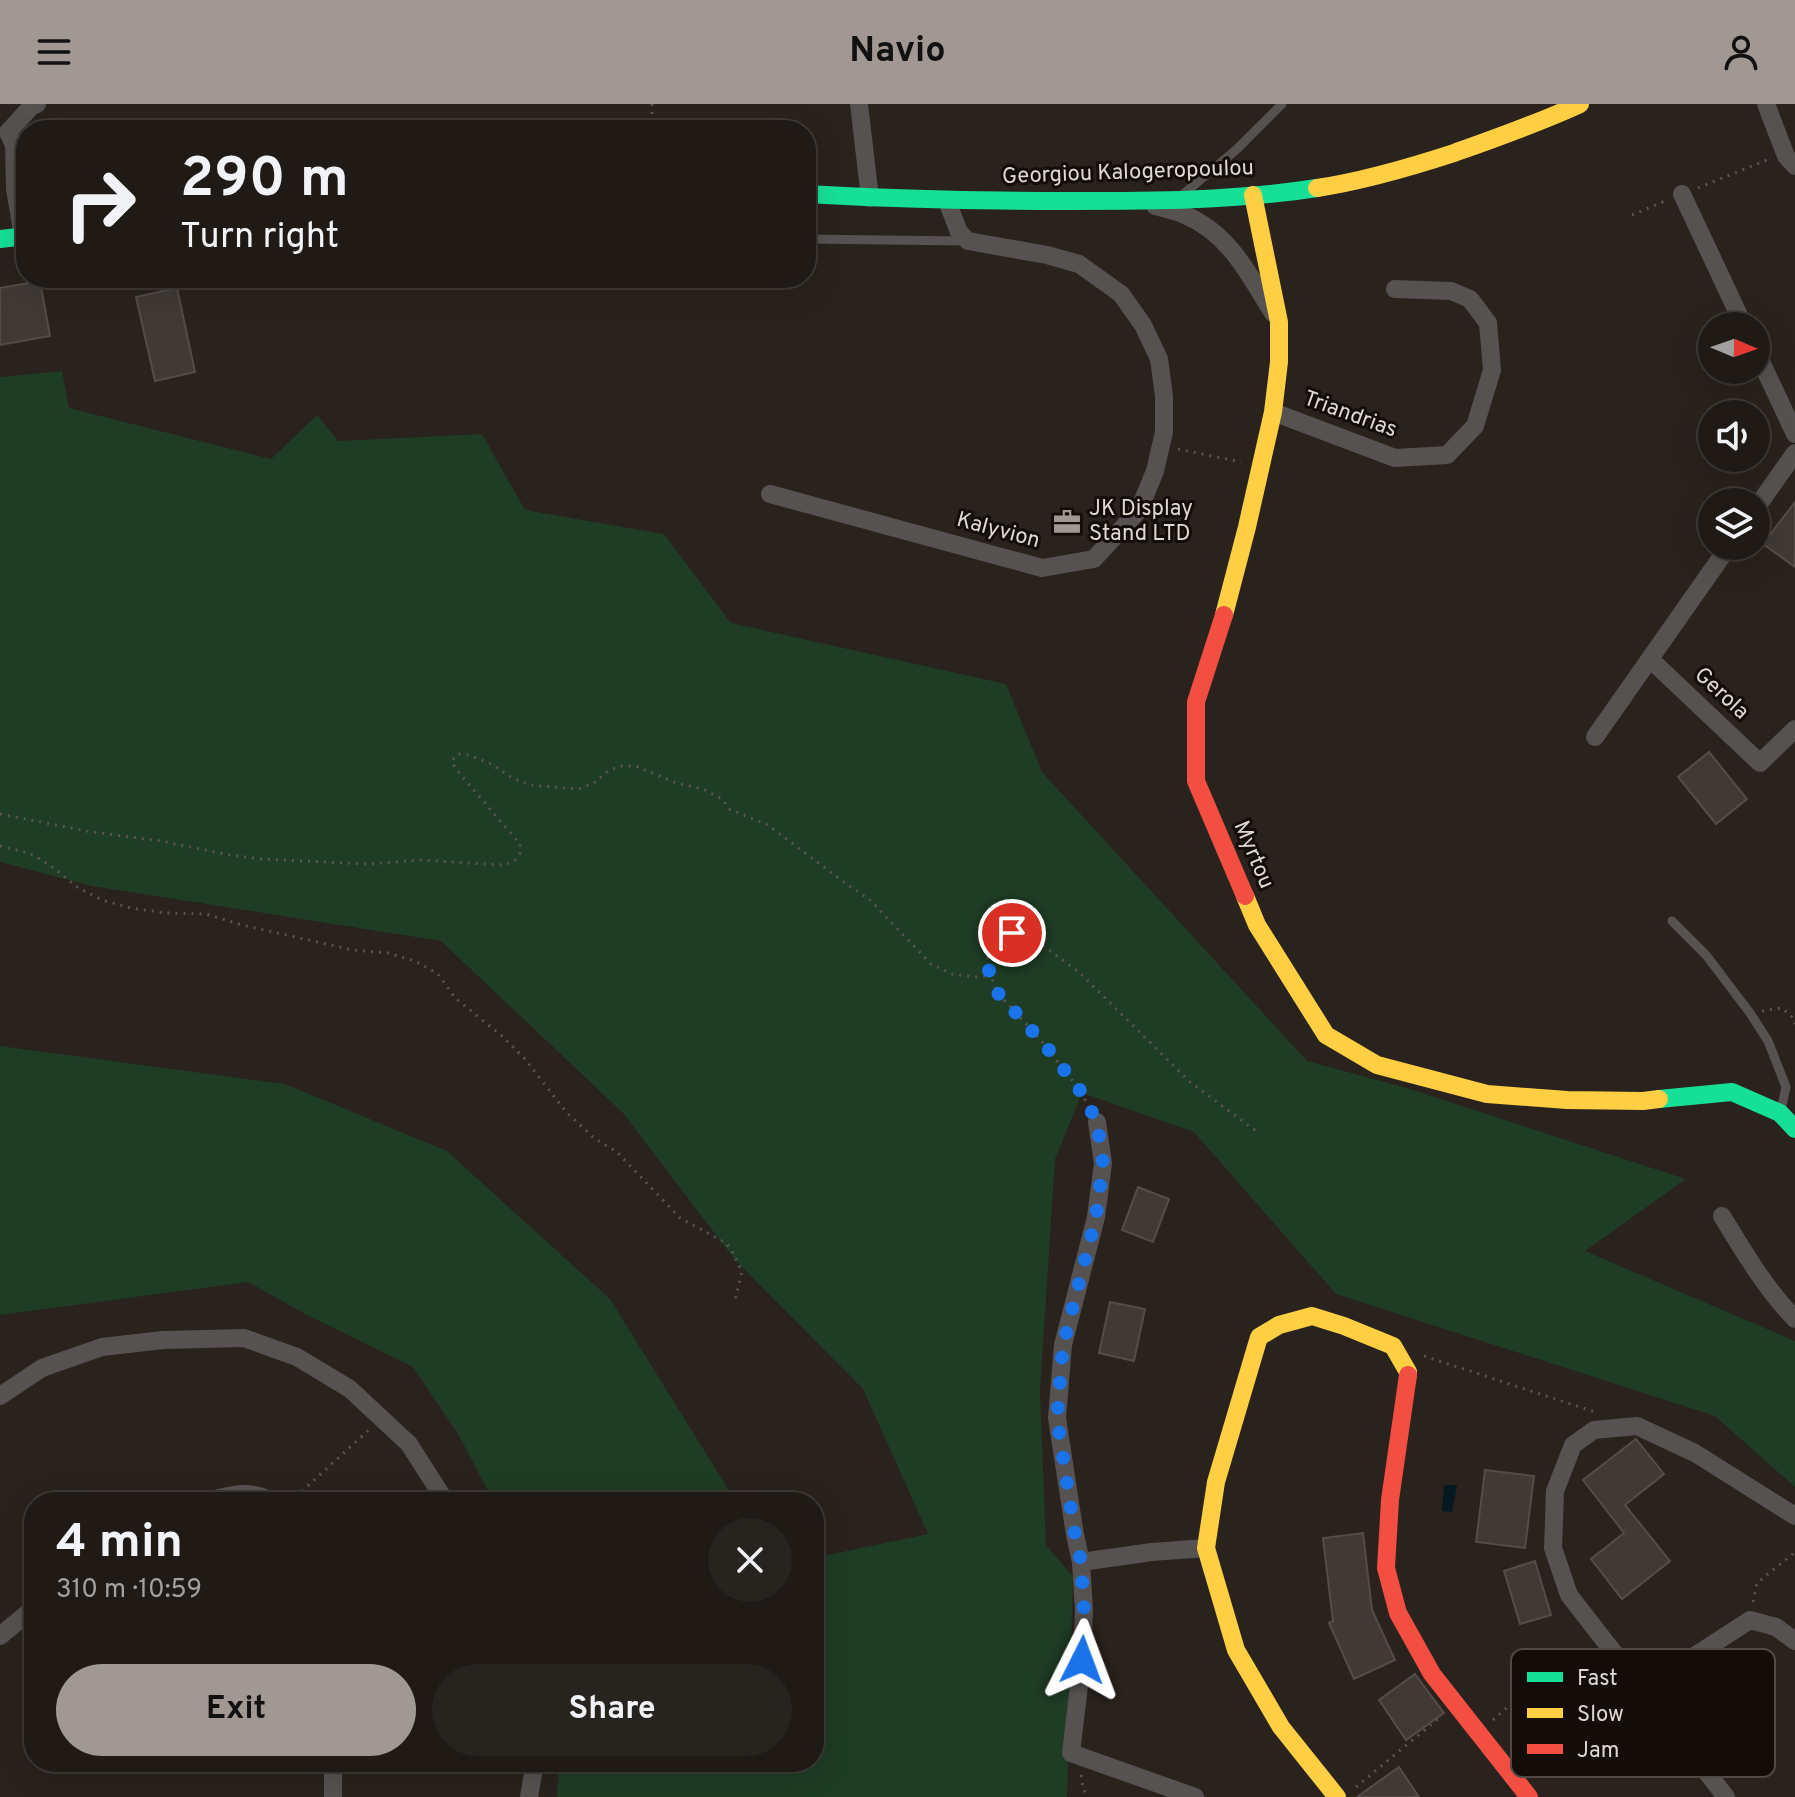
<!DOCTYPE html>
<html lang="en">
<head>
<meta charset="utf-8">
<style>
  body { margin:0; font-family:Overpass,sans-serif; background:#27231f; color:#f1f3f6; height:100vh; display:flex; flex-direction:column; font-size:30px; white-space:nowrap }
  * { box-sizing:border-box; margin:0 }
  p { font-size:26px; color:#a1a1a1 }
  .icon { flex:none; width:44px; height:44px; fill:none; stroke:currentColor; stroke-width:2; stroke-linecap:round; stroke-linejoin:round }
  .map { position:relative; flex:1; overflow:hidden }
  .side { position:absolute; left:24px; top:1388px; width:800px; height:280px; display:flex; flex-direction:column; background:#1f1a16; border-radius:32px; box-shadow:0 8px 32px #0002,0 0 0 2px #3c3835 }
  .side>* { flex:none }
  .hud { position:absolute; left:16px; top:16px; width:800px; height:168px; border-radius:32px; box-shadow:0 8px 32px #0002,0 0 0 2px #3c3835; background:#1f1a16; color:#f1f3f6; overflow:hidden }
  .needle { width:52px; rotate:92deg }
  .controls { position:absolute; left:1698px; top:208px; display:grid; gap:16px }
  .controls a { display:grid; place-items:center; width:72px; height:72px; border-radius:50%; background:#1f1a16; box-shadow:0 8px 32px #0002,0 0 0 2px #3c3835; font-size:40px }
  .pin { position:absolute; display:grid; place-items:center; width:68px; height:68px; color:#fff; margin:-34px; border:4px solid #fff; border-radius:50%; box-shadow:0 2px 8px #0007 }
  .me { position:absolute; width:88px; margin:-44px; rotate:3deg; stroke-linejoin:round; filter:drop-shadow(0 0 6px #0008) }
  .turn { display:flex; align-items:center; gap:28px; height:168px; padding:0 32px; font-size:36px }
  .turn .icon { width:104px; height:104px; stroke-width:2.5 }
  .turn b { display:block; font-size:56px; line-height:68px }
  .round { display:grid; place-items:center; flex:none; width:84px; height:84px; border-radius:42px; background:#27231f }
  .summary { display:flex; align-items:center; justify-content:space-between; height:136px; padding:0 32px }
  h1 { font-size:48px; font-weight:700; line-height:60px }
  .cta { display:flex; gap:16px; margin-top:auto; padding:16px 32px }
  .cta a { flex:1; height:92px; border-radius:48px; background:#a19893; color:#111; font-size:32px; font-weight:700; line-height:92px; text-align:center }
  .cta a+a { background:#27231f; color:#f1f3f6 }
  header { display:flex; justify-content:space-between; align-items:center; height:104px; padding:0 32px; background:#a19893; color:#111; font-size:36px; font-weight:700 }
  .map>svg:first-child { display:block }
</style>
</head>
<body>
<header><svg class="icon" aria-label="menu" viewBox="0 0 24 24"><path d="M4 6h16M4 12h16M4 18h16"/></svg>Navio<svg class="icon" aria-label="person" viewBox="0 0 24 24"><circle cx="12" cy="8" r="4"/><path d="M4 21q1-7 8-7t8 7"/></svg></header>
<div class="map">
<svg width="1795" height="1693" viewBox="0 0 1795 1693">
  <rect width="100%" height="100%" fill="#29221d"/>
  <g fill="#1f3c24">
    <path d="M62,267L69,304L271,355L317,311L338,337L482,330L525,406L664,430L731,519L1006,580L1042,668L1307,957L1407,984L1686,1075L1585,1147L1795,1237V1383L1715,1312L1336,1190L1194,1028L1082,989L1055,1055L1040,1287L1046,1441L1073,1473L1067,1693H557L559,1658H814V1446L823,1452L928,1430L863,1285L735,1156L623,1009L441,837L92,782L0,758V273Z"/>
    <path d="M0,942L285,980L447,1047L610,1195L730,1388L744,1398H494L458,1330L413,1263L305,1210L248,1178L0,1211Z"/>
  </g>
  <path fill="#061822" d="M1444,1381H1457L1452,1408L1442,1407Z"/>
  <g fill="#403a36" stroke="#544c47" stroke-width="2">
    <path d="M40,177L50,232L0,241V184Z"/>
    <path d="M177,184L195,268L155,277L136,193Z"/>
    <path d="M1795,398V463L1763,440Z"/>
    <path d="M1709,648L1747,695L1716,720L1678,673Z"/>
    <path d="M1138,1083L1169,1095L1153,1138L1122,1126Z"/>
    <path d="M1110,1198L1145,1205L1134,1257L1099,1249Z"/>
    <path d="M1636,1335L1664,1370L1625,1401L1670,1457L1622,1495L1591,1455L1624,1429L1583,1376Z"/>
    <path d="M1485,1366L1534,1372L1525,1444L1476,1438Z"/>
    <path d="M1363,1429L1372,1506L1395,1556L1354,1575L1329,1519L1333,1517L1323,1434Z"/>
    <path d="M1535,1457L1551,1511L1520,1520L1504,1467Z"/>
    <path d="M1415,1570L1444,1609L1406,1636L1379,1596Z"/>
    <path d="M1399,1663L1419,1693H1357Z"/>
  </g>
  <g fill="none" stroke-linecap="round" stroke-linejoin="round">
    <g stroke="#595453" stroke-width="3" stroke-dasharray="2 6" stroke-linecap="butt">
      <path d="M652,0V26"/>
      <path d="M1698,84L1769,55"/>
      <path d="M1632,111L1665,97"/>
      <path d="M1178,345L1241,358"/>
      <path d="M0,710L92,728L161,737L230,751L261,755L367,760L420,756L502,761L514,758L520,749V740L455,664L452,656L459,650L469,651L491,660L511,673L530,681L579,685L594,679L608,667L620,662H636L676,679L703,685L722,695L729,705L768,721L848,781L870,796L931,860L952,870L974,873L991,872"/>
      <path d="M0,742L29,749L50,761L77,783L102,796L131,804L165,809L206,810L242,821L353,846L388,849L415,857L438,870L455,894L502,932L524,954L567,1009L594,1034L617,1048L680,1114L726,1139L733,1149L742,1168L735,1196"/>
      <path d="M1762,907L1782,904L1792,913L1795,920"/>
      <path d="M1089,1004L1082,989L1045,941L997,888L986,858L992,841L1012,829L1033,834L1080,869L1190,978L1260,1030"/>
      <path d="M1424,1252L1595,1308"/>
      <path d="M290,1398L370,1325"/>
      <path d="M1753,1498L1757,1479L1795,1448"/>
      <path d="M1493,1616L1534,1580L1555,1597L1600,1558"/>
      <path d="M1081,1671L1083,1685L1088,1693"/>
      <path d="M1356,1683L1439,1614"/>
    </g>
    <g stroke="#565252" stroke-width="9">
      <path d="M1181,92L1237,45L1282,0"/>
      <path d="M806,135L965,137"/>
      <path d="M1672,817L1706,851L1750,909L1768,937L1786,983L1781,1006"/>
    </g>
    <g stroke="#565252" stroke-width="18">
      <path d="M859,0L870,94"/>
      <path d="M1766,0L1786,52L1795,62"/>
      <path d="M1682,90L1744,222"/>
      <path d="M1155,102C1165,105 1176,107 1185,111C1230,130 1249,171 1273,209"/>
      <path d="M23,132L15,85L14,41L8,28L31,3L37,0"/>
      <path d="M1756,247L1795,330"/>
      <path d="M1273,308L1395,354L1447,351L1475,322L1492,266L1488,219L1470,195L1451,187L1395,185"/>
      <path d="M770,390L1042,464L1094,455L1139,406L1155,367L1164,328V292L1159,255L1143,221L1121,190L1079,160L1047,151L968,137L959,128L947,97"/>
      <path d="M1756,404L1795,349"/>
      <path d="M1650,555L1760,659L1795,625"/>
      <path d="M1595,633L1729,442"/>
      <path d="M1097,1018L1103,1059L1096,1113L1063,1241L1057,1314L1075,1431L1081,1458L1084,1506L1082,1556L1071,1649L1195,1693"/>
      <path d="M1722,1112C1744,1148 1765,1184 1795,1215"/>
      <path d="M0,1292L42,1264L102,1243L163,1236L244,1234L297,1253L350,1285L409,1340L446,1398"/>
      <path d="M205,1398C230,1391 249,1384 273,1398"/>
      <path d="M1081,1458L1152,1448L1206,1444"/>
      <path d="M0,1532L34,1504"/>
      <path d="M1642,1586L1750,1516L1776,1523L1795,1537"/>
      <path d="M333,1658V1693"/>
      <path d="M529,1693L534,1664L533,1658"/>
      <path d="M1726,1693L1569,1491L1553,1444L1555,1387L1573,1341L1594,1326L1637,1322L1695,1349L1795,1412"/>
    </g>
    <g stroke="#16e098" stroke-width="18">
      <path d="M806,90C893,95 980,97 1068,97C1151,97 1234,97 1317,84"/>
      <path d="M0,135L26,132"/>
      <path d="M1659,995L1732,988L1780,1009L1795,1025"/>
    </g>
    <g stroke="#ffcf43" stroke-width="18">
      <path d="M1317,84C1364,77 1408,64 1454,49C1496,34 1539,19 1580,0"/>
      <path d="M1224,511L1247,423L1273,308L1279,258V218L1253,91"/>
      <path d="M1245,792L1257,821L1326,931L1377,961L1487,990L1567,996L1643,997L1659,995"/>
      <path d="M1337,1693L1281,1623L1236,1546L1206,1444L1216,1378L1259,1233L1279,1221L1312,1212L1344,1222L1393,1242L1408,1268V1271"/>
    </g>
    <g stroke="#f24e42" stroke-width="18">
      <path d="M1224,511L1196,598V677L1245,792"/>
      <path d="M1408,1271L1390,1396L1386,1464L1398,1509L1432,1570L1529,1693"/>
    </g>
  </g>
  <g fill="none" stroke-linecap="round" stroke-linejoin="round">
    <path stroke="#1a73e8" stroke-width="14" stroke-dasharray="0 25.2" d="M1012,829L992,841L986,858L997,888L1045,941L1082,989L1097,1018L1103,1059L1096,1113L1063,1241L1057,1314L1075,1431L1081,1458L1084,1506L1082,1556"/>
  </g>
  <defs>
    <g id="office-bare" transform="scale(2.16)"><path d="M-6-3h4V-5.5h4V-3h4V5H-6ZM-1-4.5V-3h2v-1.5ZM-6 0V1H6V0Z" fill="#a19893" stroke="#130c08" stroke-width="2.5" paint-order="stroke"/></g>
  </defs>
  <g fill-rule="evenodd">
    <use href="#office-bare" x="1067" y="418"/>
  </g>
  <g text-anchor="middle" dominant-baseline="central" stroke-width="6" stroke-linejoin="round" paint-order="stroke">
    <g font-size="22" fill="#e2d8d2" stroke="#130c08">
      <text transform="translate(1128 69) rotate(-2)">Georgiou Kalogeropoulou</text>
      <text transform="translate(1350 311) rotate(20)">Triandrias</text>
      <text transform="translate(998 427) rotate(15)">Kalyvion</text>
      <text transform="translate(1721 590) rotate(43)">Gerola</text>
      <text transform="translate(1253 751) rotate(67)">Myrtou</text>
    </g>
    <g font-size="22" fill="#e2d8d2" stroke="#130c08" text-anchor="start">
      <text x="1089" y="405">JK Display<tspan x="1089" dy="25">Stand LTD</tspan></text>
    </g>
  </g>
  <rect x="1511" y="1545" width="264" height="128" rx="12" fill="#130c08" stroke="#514945" stroke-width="2"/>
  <rect x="1527" y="1568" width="36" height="10" fill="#16e098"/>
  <rect x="1527" y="1604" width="36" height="10" fill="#ffcf43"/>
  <rect x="1527" y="1640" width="36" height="10" fill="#f24e42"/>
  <g font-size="22" fill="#e2d8d2">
    <text x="1577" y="1581">Fast</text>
    <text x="1577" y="1617">Slow</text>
    <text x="1577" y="1653">Jam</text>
  </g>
</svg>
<div class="controls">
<a><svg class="needle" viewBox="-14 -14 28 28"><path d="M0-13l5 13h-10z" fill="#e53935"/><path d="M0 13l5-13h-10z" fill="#a1a1a1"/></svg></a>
<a><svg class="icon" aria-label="sound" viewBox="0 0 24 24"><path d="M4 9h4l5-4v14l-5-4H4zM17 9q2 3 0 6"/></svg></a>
<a><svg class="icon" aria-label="layers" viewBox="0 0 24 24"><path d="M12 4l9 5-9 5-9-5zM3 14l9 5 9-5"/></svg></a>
</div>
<div class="pin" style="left:1012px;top:829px;background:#d93025"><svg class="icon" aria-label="arrive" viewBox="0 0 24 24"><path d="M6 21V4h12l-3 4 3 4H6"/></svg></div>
<svg class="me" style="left:1082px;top:1556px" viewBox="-20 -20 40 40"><path d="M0-17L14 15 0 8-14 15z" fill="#1a73e8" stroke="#fff" stroke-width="4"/></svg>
<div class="hud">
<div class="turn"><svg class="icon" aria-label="right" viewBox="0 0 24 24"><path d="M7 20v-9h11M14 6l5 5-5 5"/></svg><div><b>290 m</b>Turn right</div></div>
</div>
<section class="side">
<div class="summary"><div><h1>4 min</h1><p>310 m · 10:59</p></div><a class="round"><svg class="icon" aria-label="close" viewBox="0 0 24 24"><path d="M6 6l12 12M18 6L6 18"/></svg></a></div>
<div class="cta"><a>Exit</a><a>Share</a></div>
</section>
</div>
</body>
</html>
